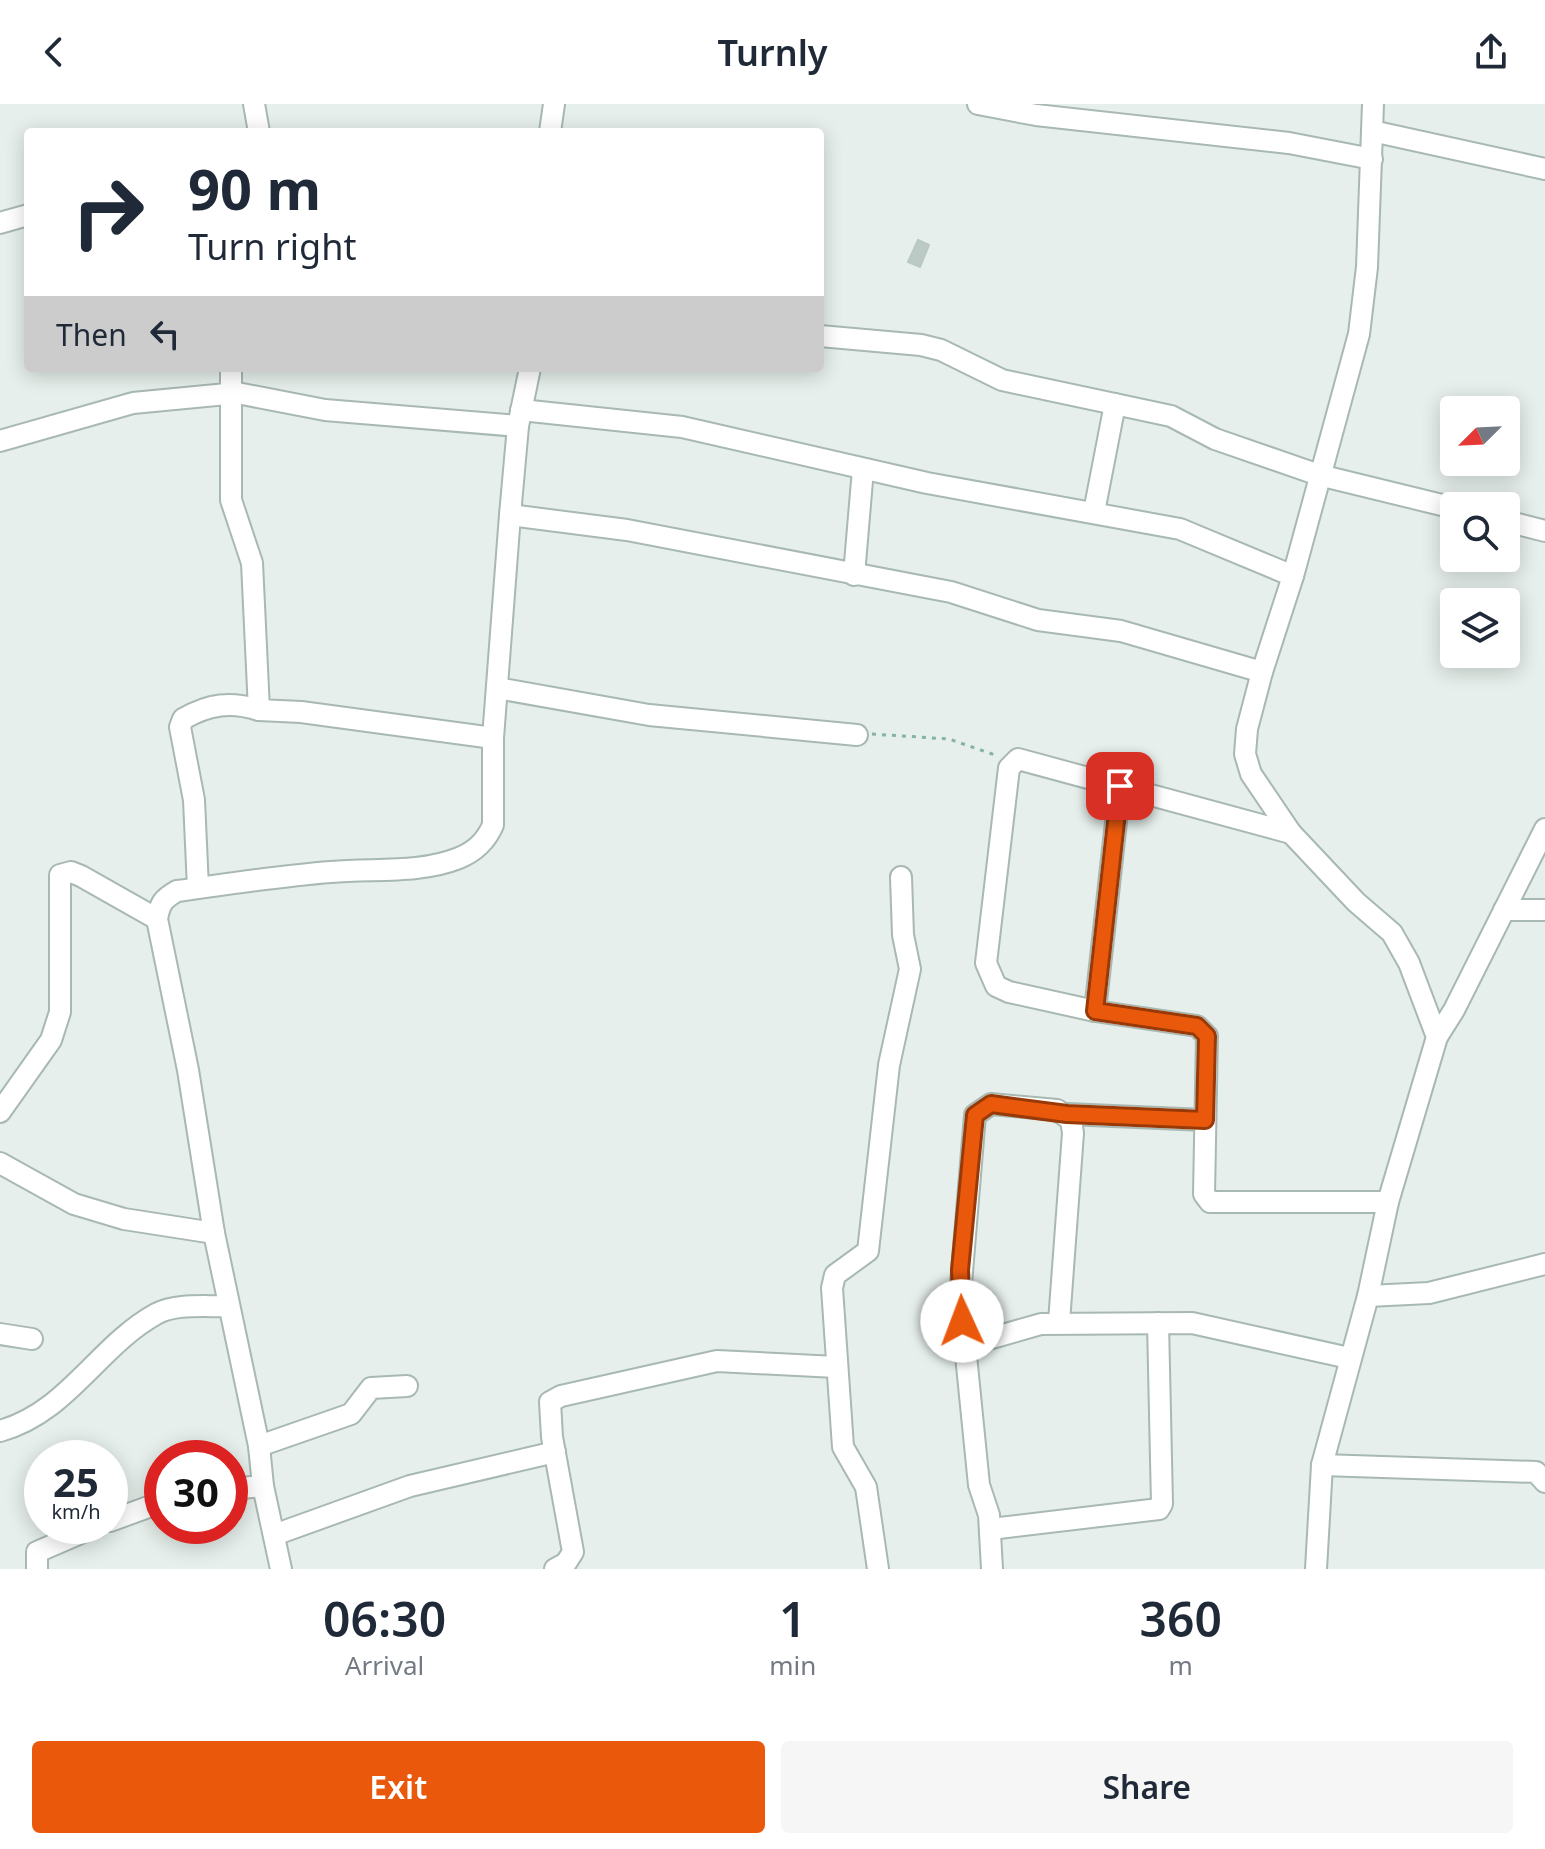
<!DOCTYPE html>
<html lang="en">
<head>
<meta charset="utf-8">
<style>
  body { margin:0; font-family:"Noto Sans",sans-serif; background:#f6f6f7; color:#1f2937; height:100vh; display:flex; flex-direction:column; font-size:30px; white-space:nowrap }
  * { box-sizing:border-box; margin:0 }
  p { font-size:26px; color:#747a83 }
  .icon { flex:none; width:44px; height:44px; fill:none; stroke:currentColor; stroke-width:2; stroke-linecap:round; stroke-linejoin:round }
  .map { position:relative; height:1465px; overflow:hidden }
  .sheet { display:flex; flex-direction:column; background:#fff; flex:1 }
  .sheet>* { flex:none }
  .guide { position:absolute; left:24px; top:24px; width:800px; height:244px; border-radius:8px; box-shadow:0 4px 20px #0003; background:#fff; color:#1f2937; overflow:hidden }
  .needle { width:52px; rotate:246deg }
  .controls { position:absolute; left:1440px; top:292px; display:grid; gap:16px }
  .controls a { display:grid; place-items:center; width:80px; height:80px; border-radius:8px; background:#fff; box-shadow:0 4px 20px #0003; font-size:40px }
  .speed { position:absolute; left:24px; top:1336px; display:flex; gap:16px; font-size:40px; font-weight:700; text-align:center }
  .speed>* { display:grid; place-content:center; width:104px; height:104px; border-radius:50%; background:#fff; box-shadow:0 4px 20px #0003; line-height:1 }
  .speed small { font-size:20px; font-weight:400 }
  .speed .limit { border:12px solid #d22; background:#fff; color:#111 }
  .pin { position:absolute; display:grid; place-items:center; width:68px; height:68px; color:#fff; margin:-34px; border-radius:16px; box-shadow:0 4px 12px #0006 }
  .me { position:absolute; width:88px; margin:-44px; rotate:358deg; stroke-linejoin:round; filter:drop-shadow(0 0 6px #0008) }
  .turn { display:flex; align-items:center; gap:28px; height:168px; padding:0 32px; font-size:36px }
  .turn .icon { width:104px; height:104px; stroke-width:2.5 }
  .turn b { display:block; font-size:56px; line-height:68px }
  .then { display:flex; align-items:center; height:76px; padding:0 32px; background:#0003; gap:16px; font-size:30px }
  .eta { display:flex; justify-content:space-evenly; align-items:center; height:136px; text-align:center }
  .eta b { font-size:48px; font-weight:600; line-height:56px }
  .button { display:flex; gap:16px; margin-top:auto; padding:16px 32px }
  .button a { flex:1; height:92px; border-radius:8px; background:#ea580c; color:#fff; font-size:32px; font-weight:600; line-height:92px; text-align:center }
  .button a+a { background:#f6f6f7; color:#1f2937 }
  header { display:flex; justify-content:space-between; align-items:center; height:104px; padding:0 32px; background:#fff; font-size:36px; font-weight:600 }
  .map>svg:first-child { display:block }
</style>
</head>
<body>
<header><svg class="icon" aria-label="back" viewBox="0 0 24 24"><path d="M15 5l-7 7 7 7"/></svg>Turnly<svg class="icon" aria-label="share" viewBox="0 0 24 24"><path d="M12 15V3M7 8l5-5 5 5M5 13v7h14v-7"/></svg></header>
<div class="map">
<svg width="1545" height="1465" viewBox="0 0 1545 1465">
  <rect width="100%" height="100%" fill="#e6efeb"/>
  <path fill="#bbcac4" stroke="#b8c9c2" stroke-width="2" d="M918,136L929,141L920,163L908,158Z"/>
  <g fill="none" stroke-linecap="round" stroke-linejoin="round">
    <g stroke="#a8b8b2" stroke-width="24">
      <g id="street">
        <path d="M254,0L259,28"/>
        <path d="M978,0L1036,11L1289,39L1372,55"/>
        <path d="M1372,27L1545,65"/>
        <path d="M550,28L554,0"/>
        <path d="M0,119L28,111"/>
        <path d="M820,232L921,241L941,246L1002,276L1171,312L1215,335L1319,371L1454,404"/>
        <path d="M231,264V396L252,459L259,606L301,608L493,634"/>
        <path d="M521,306L682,323L927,379L1180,425L1293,472"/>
        <path d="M0,337L133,299L237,289L325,306L518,322"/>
        <path d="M1094,408L1115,300"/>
        <path d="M510,411L627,426L951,488L1038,516L1121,527L1262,568"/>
        <path d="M1506,417L1545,427"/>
        <path d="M854,471L863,365"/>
        <path d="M497,584L649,611L857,631"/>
        <path d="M1291,729L1018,655L1009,664L986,859L996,882L1009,888L1095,907L1197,922L1207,932L1204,1090L1210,1098H1388"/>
        <path d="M198,784L194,696L180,623L183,615C209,600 231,597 259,606"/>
        <path d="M1504,806H1545"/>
        <path d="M1095,907L1120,682"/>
        <path d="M1437,933L1454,906L1545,725"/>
        <path d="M0,1008L51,936L60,908V771L71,768L81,772L157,815"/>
        <path d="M1067,1010L1205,1016"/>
        <path d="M0,1059L74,1100L124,1115L214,1129"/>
        <path d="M1368,1192L1429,1189L1545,1160"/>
        <path d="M0,1230L32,1235"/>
        <path d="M964,1242L1041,1220L1192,1219L1349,1254"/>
        <path d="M0,1327C68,1308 97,1243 156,1210C176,1199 206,1203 229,1202"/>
        <path d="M259,1342L351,1310L371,1284L407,1282"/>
        <path d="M1322,1361L1536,1368L1545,1378"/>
        <path d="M230,1385L263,1382"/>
        <path d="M110,1417L162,1398"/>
        <path d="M991,1425L1159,1405L1162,1400L1158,1219"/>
        <path d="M274,1431L410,1382L555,1348"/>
        <path d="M37,1465V1448L97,1422"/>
        <path d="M281,1465L263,1382L259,1342L214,1129L188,966L157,815C160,799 163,795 177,787C228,780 279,772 331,768C373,764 419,770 459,754C476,747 486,737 493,721V634L510,411L518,322L530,264"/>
        <path d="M555,1465L566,1459L573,1448L552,1333L550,1298L561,1292L717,1257L836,1263"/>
        <path d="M878,1465L866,1383L843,1343L832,1184L835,1171L868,1147L889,961L910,865L903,831L901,773"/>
        <path d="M992,1465L989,1411L979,1381L960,1192L975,1011L991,1000L1057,1006L1071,1016L1073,1029L1059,1218"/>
        <path d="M1316,1465L1322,1361L1368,1192L1388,1098L1437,933L1409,859L1392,829L1356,798L1291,729L1251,670L1245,650L1247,625L1262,568L1293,472L1359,230L1367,163L1373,0"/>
      </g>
    </g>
    <path stroke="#86b3a5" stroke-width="3" stroke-dasharray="4 6" stroke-linecap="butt" d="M872,630L949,635L998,652"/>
    <use href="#street" stroke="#fff" stroke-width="20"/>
  </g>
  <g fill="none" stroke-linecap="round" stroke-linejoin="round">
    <g stroke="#983908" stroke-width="20">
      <path id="route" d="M962,1217L960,1166L975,1011L991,1000L1067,1010L1205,1016L1207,932L1197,922L1095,907L1120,682"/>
    </g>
    <use href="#route" stroke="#ea580c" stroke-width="14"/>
  </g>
</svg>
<div class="controls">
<a><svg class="needle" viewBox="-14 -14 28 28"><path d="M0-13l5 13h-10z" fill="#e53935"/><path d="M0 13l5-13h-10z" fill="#747a83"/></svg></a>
<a><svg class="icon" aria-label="search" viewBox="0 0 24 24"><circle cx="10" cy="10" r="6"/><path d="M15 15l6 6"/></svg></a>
<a><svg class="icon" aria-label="layers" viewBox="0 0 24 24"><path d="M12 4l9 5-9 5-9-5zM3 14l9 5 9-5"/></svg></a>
</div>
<div class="speed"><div>25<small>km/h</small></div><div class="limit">30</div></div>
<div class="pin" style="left:1120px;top:682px;background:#d93025"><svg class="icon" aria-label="arrive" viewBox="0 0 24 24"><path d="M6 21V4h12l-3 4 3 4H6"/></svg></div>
<svg class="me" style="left:962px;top:1217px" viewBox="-20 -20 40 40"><circle r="19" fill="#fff"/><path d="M0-13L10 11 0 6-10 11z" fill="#ea580c"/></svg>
<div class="guide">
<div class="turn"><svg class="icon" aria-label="right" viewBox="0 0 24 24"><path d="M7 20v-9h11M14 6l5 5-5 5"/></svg><div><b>90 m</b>Turn right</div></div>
<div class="then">Then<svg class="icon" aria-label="left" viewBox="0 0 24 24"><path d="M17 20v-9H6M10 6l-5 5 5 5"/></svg></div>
</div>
</div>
<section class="sheet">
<div class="eta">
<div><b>06:30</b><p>Arrival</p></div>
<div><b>1</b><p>min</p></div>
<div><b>360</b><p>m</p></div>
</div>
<div class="button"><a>Exit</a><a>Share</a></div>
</section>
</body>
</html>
